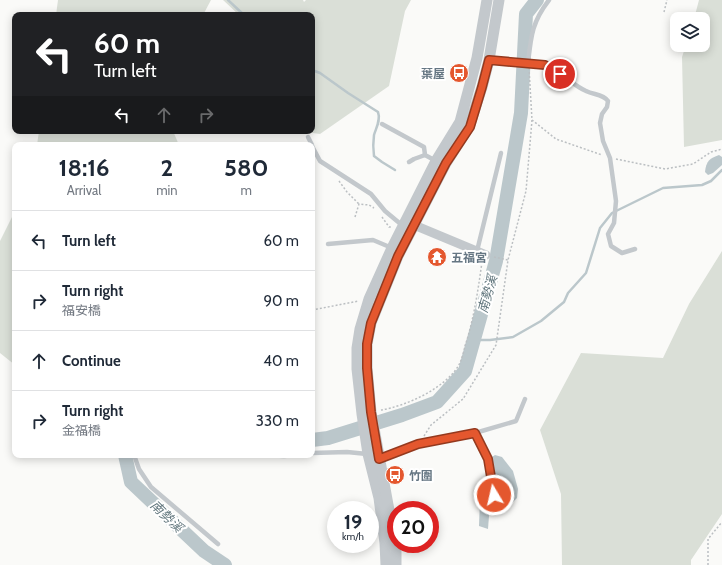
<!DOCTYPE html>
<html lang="en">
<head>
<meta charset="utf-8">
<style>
  body { margin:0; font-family:Cabin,"Noto Sans TC",sans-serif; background:#f2f2f3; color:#1f2937; height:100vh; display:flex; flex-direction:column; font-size:15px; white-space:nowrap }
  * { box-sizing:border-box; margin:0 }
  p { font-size:13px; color:#747a83 }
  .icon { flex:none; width:22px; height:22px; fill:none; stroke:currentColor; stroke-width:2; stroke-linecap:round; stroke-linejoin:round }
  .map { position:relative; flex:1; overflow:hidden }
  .drawer { position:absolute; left:12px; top:142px; width:303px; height:316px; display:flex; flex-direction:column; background:#fff; border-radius:8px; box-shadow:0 2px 10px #0003 }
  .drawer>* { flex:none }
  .top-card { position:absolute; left:12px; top:12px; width:303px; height:122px; border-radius:8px; box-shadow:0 2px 10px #0003; background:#202124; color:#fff; overflow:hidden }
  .buttons { position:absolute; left:670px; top:12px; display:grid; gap:8px }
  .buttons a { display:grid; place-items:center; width:40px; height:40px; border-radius:8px; background:#fff; box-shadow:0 2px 10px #0003; font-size:20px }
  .speed { position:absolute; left:327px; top:501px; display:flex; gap:8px; font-size:20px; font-weight:700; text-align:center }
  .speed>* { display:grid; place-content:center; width:52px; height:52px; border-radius:50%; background:#fff; box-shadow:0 2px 10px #0003; line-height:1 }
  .speed small { font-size:10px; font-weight:400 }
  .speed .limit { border:6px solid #d22; background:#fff; color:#111 }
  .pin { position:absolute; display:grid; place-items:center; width:34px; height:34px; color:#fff; margin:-17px; border:2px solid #fff; border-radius:50%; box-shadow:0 1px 4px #0007 }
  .me { position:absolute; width:44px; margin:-22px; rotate:351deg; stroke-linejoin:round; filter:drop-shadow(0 0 3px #0008) }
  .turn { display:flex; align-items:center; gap:14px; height:84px; padding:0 16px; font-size:18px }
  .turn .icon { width:52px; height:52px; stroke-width:2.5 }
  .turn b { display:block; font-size:28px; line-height:34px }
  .lanes { display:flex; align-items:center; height:38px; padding:0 16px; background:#0003; justify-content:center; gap:20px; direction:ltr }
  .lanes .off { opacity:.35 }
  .eta { display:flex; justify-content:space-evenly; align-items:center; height:68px; text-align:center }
  .eta b { font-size:24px; font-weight:800; line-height:28px }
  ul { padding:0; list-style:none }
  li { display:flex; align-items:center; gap:12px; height:60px; padding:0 16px; border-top:1px solid #e0e1e3 }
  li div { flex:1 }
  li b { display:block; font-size:15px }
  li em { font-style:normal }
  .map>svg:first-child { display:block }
</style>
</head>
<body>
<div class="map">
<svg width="722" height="565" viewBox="0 0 722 565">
  <rect width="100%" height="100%" fill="#fafaf8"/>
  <g fill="#dadfd7">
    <path d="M58,0H211L203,15H56Z"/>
    <path d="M223,0H303L304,2L306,0H411L405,11L389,86L320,134L298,131H312V15H239Z"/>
    <path d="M699,0H722V140L684,147L682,57L686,45H703V19H694Z"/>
    <path d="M39,131H173L179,145H37Z"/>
    <path d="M15,211V365L0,353V241Z"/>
    <path d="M722,251V514L691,560V565H562L561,494L540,430L581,353L663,358L689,304Z"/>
  </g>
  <g fill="#bbc7cb">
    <path d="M719,155L722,157V165L713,173L708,175L705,172C706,161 710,158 719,155Z"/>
    <path d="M495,455L502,457L513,471L518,489L517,498L512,503L500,500L492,465V457Z"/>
    <path d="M480,499L490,503L488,529L479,526Z"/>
  </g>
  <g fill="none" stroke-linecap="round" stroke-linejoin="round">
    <g stroke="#bbc7cb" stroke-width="2.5">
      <path d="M228,0L244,15"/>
      <path d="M312,70L320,73L348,93L378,112C381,120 376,128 374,135C373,142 373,149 374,156L382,162L395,170"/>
      <path d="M474,340H490L513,337L541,321L564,302L568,293L586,273L600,228L612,213L663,188L702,185L711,181L722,170"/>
    </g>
    <g stroke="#bbc7cb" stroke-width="14">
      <path d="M312,440L328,438L402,415L437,402L465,371L496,261L521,113L526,14L537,0"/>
      <path d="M125,455L131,482L204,551L225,565"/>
    </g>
    <g stroke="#bbbfc2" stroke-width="1.5" stroke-dasharray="2 2" stroke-linecap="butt">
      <path d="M664,12L667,0"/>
      <path d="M529,68L532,120L556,139L602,155"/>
      <path d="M616,159L665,169L693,164L711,152L722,149"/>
      <path d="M339,181L347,192L359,204"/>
      <path d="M355,217L359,204L369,205L374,208"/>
      <path d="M382,217L389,227H391"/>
      <path d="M494,257L508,260"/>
      <path d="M312,310L359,301"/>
      <path d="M381,410C406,406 447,388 460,363C462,358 464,351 465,346C474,319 478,290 482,262"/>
      <path d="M424,436L431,425L463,399L496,345L508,260L526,191L532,120"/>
      <path d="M708,565V539L722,522"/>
    </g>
    <g stroke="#c3c8cc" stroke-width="4.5">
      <path d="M489,60C506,63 529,60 544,65C559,70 572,85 586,91C594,95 603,94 608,101L607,107L602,114L600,123L603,141L610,158L616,201L614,223L608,234L611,246L622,253L635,249"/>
      <path d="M528,63C531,36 532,22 549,0"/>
      <path d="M382,124L424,147L425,155L436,161"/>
      <path d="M308,137L312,145"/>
      <path d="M312,146L320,161L371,194L385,211L403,226"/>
      <path d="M409,162L414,159L425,155"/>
      <path d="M328,244L373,240L392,248"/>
      <path d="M477,251L501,153"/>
      <path d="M475,433L516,421L525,399"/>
      <path d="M312,453L347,452L367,454"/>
      <path d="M134,455L139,469L151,487L218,544"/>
      <path d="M264,455L284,456L296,455"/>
      <path d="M381,458L419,444L475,433L488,459L494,495"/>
    </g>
    <path stroke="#c3c8cc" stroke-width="9" d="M414,225L486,255"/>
    <g stroke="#c3c8cc" stroke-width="11">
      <path d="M386,565L385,543L379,498L368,454L362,414L357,369V348L360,329L369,299L392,248L436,161L460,122L477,58L487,0"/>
      <path d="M396,565V552L393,532L371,412L367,368V344L371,323L398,256L446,163L469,127L482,87L489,60L499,0"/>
    </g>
  </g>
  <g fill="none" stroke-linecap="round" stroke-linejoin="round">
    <g stroke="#94391e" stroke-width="10">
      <path id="route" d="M494,495L488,459L475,433L418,444L379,459L371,412L367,368V344L371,323L398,256L446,163L470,127L482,87L489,60L545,65L560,74"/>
    </g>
    <use href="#route" stroke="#e4572e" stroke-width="7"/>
  </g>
  <defs>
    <g id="bus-disc" transform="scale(1)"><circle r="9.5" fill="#e4572e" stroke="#fff"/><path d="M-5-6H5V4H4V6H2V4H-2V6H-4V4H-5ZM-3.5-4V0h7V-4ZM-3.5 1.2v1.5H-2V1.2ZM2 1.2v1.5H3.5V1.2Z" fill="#fff"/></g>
    <g id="temple-disc" transform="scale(1)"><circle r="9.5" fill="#e4572e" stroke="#fff"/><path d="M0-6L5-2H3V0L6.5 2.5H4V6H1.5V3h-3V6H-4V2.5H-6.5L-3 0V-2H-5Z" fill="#fff"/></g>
  </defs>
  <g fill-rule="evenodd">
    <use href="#bus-disc" x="459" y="73"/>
    <use href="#temple-disc" x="437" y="257"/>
    <use href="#bus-disc" x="395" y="475"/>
  </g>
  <g text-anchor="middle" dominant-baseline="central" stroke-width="4" stroke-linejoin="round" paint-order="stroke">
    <g font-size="12" font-weight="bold" fill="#657683" stroke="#fff" text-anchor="start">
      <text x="445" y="73" text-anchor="end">葉屋</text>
      <text x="451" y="257">五福宮</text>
      <text x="409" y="475">竹圍</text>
    </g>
    <g font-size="13" font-style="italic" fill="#60757c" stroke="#fff">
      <text transform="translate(487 294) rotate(-74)">南勢溪</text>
      <text transform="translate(167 516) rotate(44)">南勢溪</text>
    </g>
  </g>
</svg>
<div class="buttons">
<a><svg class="icon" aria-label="layers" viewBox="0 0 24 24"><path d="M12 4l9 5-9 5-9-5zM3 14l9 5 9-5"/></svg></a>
</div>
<div class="speed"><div>19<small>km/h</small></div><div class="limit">20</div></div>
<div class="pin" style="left:560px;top:74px;background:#d93025"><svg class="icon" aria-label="arrive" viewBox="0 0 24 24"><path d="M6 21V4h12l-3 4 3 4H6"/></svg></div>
<svg class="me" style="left:494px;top:495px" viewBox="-20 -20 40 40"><circle r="17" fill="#e4572e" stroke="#fff" stroke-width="3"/><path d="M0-11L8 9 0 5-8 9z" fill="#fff"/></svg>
<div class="top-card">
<div class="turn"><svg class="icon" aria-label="left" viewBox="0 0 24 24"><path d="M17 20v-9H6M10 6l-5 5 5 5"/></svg><div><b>60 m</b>Turn left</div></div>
<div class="lanes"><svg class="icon" aria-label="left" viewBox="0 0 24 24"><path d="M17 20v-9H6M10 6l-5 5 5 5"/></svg><svg class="icon off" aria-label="ahead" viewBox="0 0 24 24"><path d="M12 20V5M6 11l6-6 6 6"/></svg><svg class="icon off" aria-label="right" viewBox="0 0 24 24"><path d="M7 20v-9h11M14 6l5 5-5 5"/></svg></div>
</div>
<section class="drawer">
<div class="eta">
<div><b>18:16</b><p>Arrival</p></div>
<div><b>2</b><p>min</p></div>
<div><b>580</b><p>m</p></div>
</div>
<ul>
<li><svg class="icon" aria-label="left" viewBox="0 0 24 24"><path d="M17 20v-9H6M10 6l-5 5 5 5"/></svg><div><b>Turn left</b></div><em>60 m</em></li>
<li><svg class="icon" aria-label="right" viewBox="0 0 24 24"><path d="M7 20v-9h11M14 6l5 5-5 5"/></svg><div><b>Turn right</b><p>福安橋</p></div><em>90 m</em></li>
<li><svg class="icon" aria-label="ahead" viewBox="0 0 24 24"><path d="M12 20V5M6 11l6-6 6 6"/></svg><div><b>Continue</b></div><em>40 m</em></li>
<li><svg class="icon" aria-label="right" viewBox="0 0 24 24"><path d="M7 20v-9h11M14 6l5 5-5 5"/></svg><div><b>Turn right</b><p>金福橋</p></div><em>330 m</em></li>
</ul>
</section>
</div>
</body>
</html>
